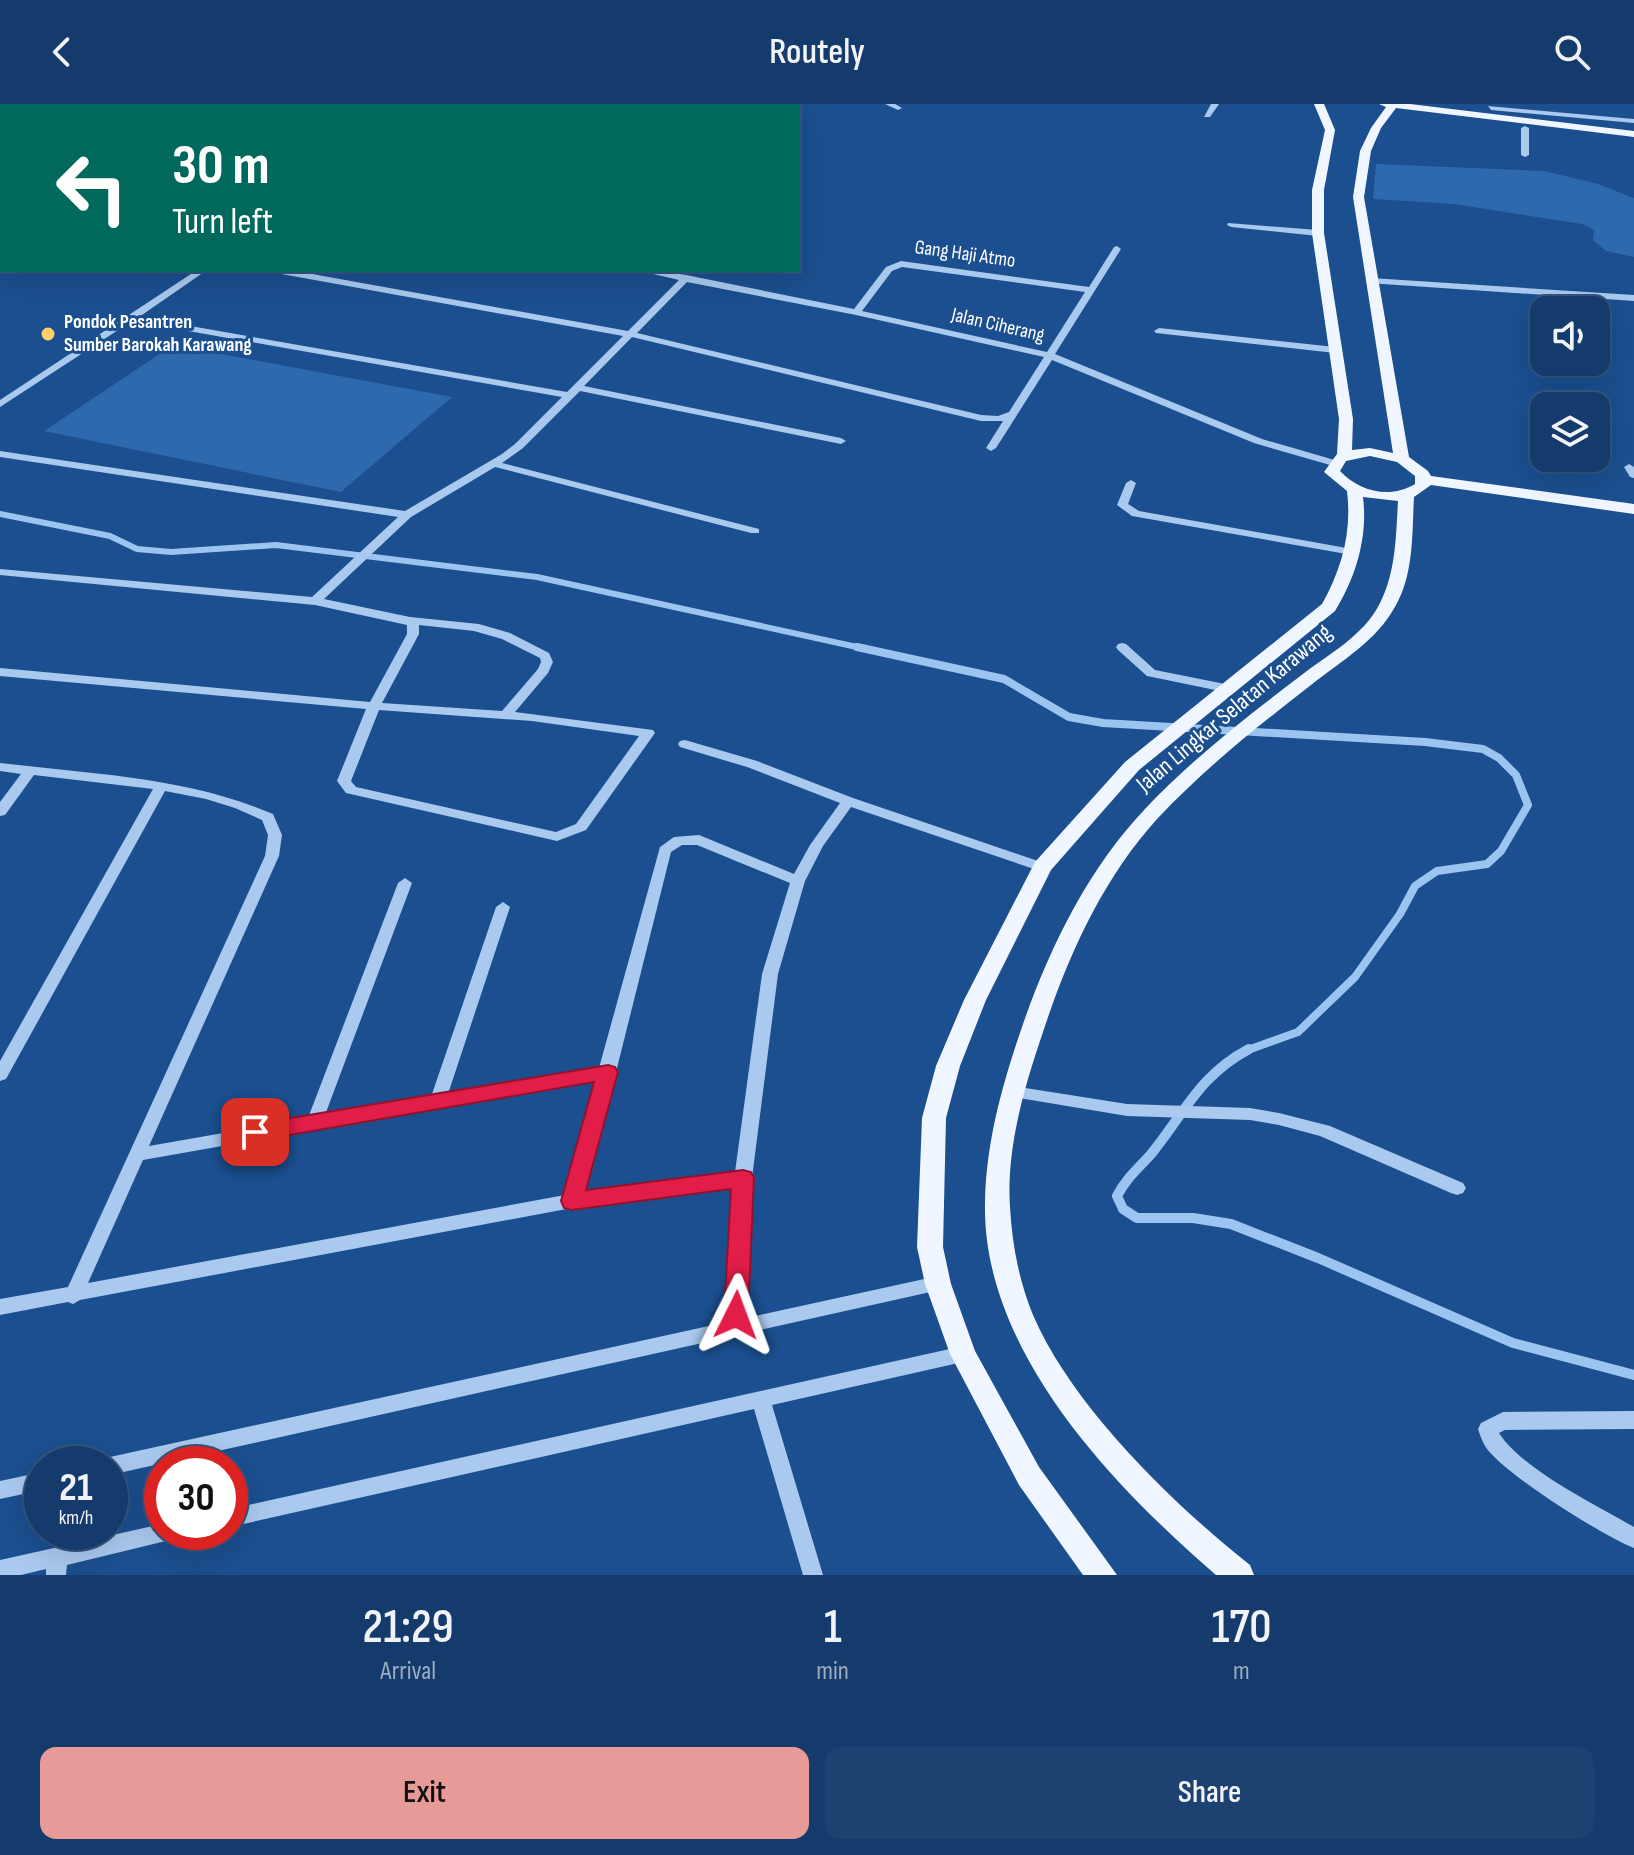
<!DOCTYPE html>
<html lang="en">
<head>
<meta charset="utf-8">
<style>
  body { margin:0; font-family:"Sofia Sans Condensed",sans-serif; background:#1d4271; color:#f1f3f6; height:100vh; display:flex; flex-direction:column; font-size:30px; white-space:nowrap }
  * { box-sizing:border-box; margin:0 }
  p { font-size:26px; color:#9dadc1 }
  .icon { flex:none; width:44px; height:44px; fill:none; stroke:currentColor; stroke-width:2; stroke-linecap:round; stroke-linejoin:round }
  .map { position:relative; height:1471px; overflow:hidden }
  .sheet { display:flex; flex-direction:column; background:#143b6b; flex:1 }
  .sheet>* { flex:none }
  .banner { position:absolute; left:0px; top:0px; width:800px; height:168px; box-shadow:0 8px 32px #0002,0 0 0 2px #33557e; background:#00695c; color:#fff; overflow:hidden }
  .controls { position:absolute; left:1530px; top:192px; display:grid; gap:16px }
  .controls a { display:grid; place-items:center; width:80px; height:80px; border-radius:16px; background:#143b6b; box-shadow:0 8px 32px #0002,0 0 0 2px #33557e; font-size:40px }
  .speed { position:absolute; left:24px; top:1342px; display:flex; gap:16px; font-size:40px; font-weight:700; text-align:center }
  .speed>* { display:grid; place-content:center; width:104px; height:104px; border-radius:50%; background:#143b6b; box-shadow:0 8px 32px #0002,0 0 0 2px #33557e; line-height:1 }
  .speed small { font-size:20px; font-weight:400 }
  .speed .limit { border:12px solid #d22; background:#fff; color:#111 }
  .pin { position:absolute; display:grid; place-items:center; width:68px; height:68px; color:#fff; margin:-34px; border-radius:16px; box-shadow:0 4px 12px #0006 }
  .me { position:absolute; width:88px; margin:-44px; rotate:3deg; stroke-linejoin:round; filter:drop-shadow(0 0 6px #0008) }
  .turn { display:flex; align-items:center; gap:28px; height:168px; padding:0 40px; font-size:36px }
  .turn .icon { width:104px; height:104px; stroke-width:2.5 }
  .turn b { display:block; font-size:56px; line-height:68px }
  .eta { display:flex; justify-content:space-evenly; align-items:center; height:136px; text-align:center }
  .eta b { font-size:48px; font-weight:600; line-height:56px }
  .cta { display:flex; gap:16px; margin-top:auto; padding:16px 40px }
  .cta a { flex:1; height:92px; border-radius:16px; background:#e69b98; color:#111; font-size:32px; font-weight:600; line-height:92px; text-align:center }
  .cta a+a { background:#1d4271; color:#f1f3f6 }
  header { display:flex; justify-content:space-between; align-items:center; height:104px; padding:0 40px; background:#143b6b; font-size:36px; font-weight:600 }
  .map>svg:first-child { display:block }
</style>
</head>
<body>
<header><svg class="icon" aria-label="back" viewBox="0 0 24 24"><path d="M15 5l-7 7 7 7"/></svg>Routely<svg class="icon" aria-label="search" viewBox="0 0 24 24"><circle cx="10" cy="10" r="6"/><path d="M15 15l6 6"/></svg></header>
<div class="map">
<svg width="1634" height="1471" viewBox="0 0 1634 1471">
  <rect width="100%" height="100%" fill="#1b4f8f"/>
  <g fill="#2e69ad">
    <path d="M1376,60L1545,67L1598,80L1634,94V153L1606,147L1593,136L1594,126L1582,120L1454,100L1373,95Z"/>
    <path d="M173,241L452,293L341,388L44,327Z"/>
  </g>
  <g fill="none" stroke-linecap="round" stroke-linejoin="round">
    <path stroke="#9cc4f0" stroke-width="6" d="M0,410L110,432L137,445L171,448L276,441L537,473L866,545"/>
    <path stroke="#9cc4f0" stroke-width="8" d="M857,543L1004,575L1069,613L1103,619L1425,638L1483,645L1499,654L1516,671L1528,701L1501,747L1487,760L1437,767L1415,782L1400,810L1355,873L1298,928L1245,947"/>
    <path stroke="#9cc4f0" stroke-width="10" d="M1249,945C1200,971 1185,1008 1152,1049C1139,1064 1126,1074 1117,1092L1123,1105L1137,1114H1193L1231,1120L1318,1154L1513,1239L1634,1271"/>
    <g fill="#a9c9ee" fill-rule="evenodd">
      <path d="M187,0H195L185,2Z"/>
      <rect x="317" y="0" width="8" height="2"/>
      <path d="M546,0H576L573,2H543Z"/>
      <path d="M625,0H633L624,2Z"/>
      <path d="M885,0H895L902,4L898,6Z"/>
      <path d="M1211,0H1219L1210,13H1204Z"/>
      <path d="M1488,2L1634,15V19L1491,6Z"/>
      <path d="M1525,22L1529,24V51L1525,53L1521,51V24Z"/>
      <rect x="0" y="58" width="2" height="4"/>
      <rect x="0" y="117" width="2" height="5"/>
      <path d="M1228,119L1318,126L1322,129L1318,132L1231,123L1227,121Z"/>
      <path d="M1117,142L1121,145L1055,250L1262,335L1338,357V361H1330L1254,339L1052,256L996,344L991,347L986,344L1003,317H981L632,233L584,282L841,334L846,337L841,340L580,287L523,344L502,359L759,425V429H751L495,363L411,413L324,495L410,513L479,520L510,529L549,549L553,558L548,569L515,608L653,626L655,629L586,726L557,737L346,689L337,677L366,605L0,572V564L370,598L407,530V521L315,501L0,471V465L312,493L398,413L0,353V347L405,407L502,350L515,340L562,293L132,217L0,303V296L197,166H207L139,213L567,288L623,232L276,169L272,166H290L628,227L679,176L636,166H653L686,171L854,205L886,163L901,157L1089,183L1114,143ZM902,163L1085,188L1047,248L862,207L892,167ZM687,178L856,211L1044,253L1009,308L998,312L981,311L637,229ZM419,521L474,527L502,535L540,554L541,558L538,565L502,607L382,599L419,530ZM379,606L532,617L639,632L576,720L556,728L356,683L351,677Z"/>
      <path d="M2,149V155L0,156V150Z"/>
      <path d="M1371,174L1634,191V197L1368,179L1367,177Z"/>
      <path d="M1159,224L1335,243L1340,246L1335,249L1156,229L1154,227Z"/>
      <path d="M1629,360L1634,363V374L1630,373L1624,363Z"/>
      <path d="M1131,376L1136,379L1128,400L1139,407L1352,445L1358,448L1352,451L1132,412L1117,401L1126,379Z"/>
      <path d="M1122,539L1126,540L1155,566L1225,580L1231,584L1225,588L1147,572L1118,546L1116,543L1118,540Z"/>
      <path d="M685,636L757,657L853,694L1047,760L1049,763L1047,766H1037L851,703L823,742L805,777L778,870L752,1074L746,1214L938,1172L944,1175L947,1180L944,1185L110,1371V1360H101L103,1356L110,1353L727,1218L734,1082L572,1104L80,1196L73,1200L68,1198L0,1211V1195L68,1183L265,752L268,731L262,716L235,704L206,695L165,687L6,975L0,977V957L153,685L34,671L5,711L0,712V698L21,670L0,667V659C92,670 187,673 273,710L282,731L279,752L149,1042L308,1014L398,779L405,774L412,779L325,1011L431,993L496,803L503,798L510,803L448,990L599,964L660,743L674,733L699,731L794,770L810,741L840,699L747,663L680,643L678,640L680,637ZM682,741H697L790,779L762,870L735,1068L583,1089L616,968L671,748ZM596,976L565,1091L88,1179L143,1056Z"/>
      <path d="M1013,982L1127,1000L1250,1004L1279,1009L1330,1022L1463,1079L1466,1084L1463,1089L1457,1091L1451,1089L1320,1032L1279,1021L1250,1016L1127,1012L1007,992L1005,988L1007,984Z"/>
      <path d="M963,1242L970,1244L972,1250L970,1256L963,1258L772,1301L823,1471H803L754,1305L230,1423V1405Z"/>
      <path d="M1634,1307V1325L1505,1326L1499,1329C1523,1366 1595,1400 1634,1423V1444C1603,1432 1502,1369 1485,1342C1482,1337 1480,1331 1478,1325L1481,1319L1503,1308Z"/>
      <path d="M42,1368V1386L0,1395V1377Z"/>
      <path d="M162,1420V1428H177L174,1435L67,1461L66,1471H46V1465L21,1471H0V1456Z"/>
    </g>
    <g fill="#f0f6ff" fill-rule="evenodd">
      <path d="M57,0H72L56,2Z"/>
      <path d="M1314,0H1324L1335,26L1324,86V129L1353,315L1352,346L1370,344L1393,349L1353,93L1360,47L1371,24L1386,3L1379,0H1410L1634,27V33L1396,4L1381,24L1371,47L1364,93L1409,353L1428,367L1431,372L1634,400V410L1431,381L1414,393C1412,429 1414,469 1396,501C1377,537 1341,557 1311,581C1258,622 1204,665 1158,714C1104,773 1069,849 1044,925C1025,981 1006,1043 1010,1103C1012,1140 1019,1177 1033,1211C1072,1302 1173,1400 1250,1461L1254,1471H1216C1112,1381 982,1246 985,1099C986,1037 1003,978 1023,920C1050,843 1088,765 1145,705C1191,656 1245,614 1299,573C1327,551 1364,532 1380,499C1396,468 1396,431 1398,397L1363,393C1368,433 1356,473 1335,507L1139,666L1051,766L986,896L960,962L946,1014L943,1143L951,1180L975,1247L1039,1363L1117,1471H1083L1019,1381L950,1250L925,1180L917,1143L922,1014L936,962L964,896L1035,758L1125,658L1322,500C1342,464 1352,428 1347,387L1324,368L1337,350L1339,315L1312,129V86L1325,26ZM1370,352L1397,358L1415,372V380C1390,395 1360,388 1340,367L1346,357Z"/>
      <path d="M0,19H2L0,26Z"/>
    </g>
  </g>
  <path fill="#e11d48" stroke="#92132f" stroke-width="2" d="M608,961L615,963L618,968L586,1086L743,1066L751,1068L754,1074L748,1211L745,1218L736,1221L728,1218L724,1211L731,1085L572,1106L564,1104L561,1097L594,978L255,1037L248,1034L244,1028L248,1023L255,1020Z"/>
  <circle fill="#ffd166" stroke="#1b4f8f" stroke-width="3" cx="48" cy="230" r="8"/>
  <g text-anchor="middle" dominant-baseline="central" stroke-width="6" stroke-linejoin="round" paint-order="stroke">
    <g font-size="20" fill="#fff" stroke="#1b4f8f">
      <text transform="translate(965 150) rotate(8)">Gang Haji Atmo</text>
      <text transform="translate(998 221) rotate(13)">Jalan Ciherang</text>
    </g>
    <g font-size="20" font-weight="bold" fill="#fff" stroke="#1b4f8f" text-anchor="start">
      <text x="64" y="218">Pondok Pesantren<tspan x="64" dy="23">Sumber Barokah Karawang</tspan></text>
    </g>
    <g font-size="24" fill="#fff" stroke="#1b4f8f">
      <text transform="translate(1234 604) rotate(-40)">Jalan Lingkar Selatan Karawang</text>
    </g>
  </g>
</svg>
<div class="controls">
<a><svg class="icon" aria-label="sound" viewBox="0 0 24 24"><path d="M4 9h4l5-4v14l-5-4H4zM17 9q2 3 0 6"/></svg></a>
<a><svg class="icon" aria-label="layers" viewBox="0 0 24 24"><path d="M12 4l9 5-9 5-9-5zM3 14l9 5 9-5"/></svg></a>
</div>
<div class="speed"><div>21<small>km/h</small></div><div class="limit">30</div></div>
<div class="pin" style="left:255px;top:1028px;background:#d93025"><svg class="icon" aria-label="arrive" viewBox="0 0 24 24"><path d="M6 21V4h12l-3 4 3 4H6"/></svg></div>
<svg class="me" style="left:736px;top:1211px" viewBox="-20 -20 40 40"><path d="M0-17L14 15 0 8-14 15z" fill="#e11d48" stroke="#fff" stroke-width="4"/></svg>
<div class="banner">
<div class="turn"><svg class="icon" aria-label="left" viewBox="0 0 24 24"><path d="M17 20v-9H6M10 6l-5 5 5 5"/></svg><div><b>30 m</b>Turn left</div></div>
</div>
</div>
<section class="sheet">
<div class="eta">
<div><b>21:29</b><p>Arrival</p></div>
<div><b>1</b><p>min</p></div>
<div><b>170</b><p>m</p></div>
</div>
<div class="cta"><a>Exit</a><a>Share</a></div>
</section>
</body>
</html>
